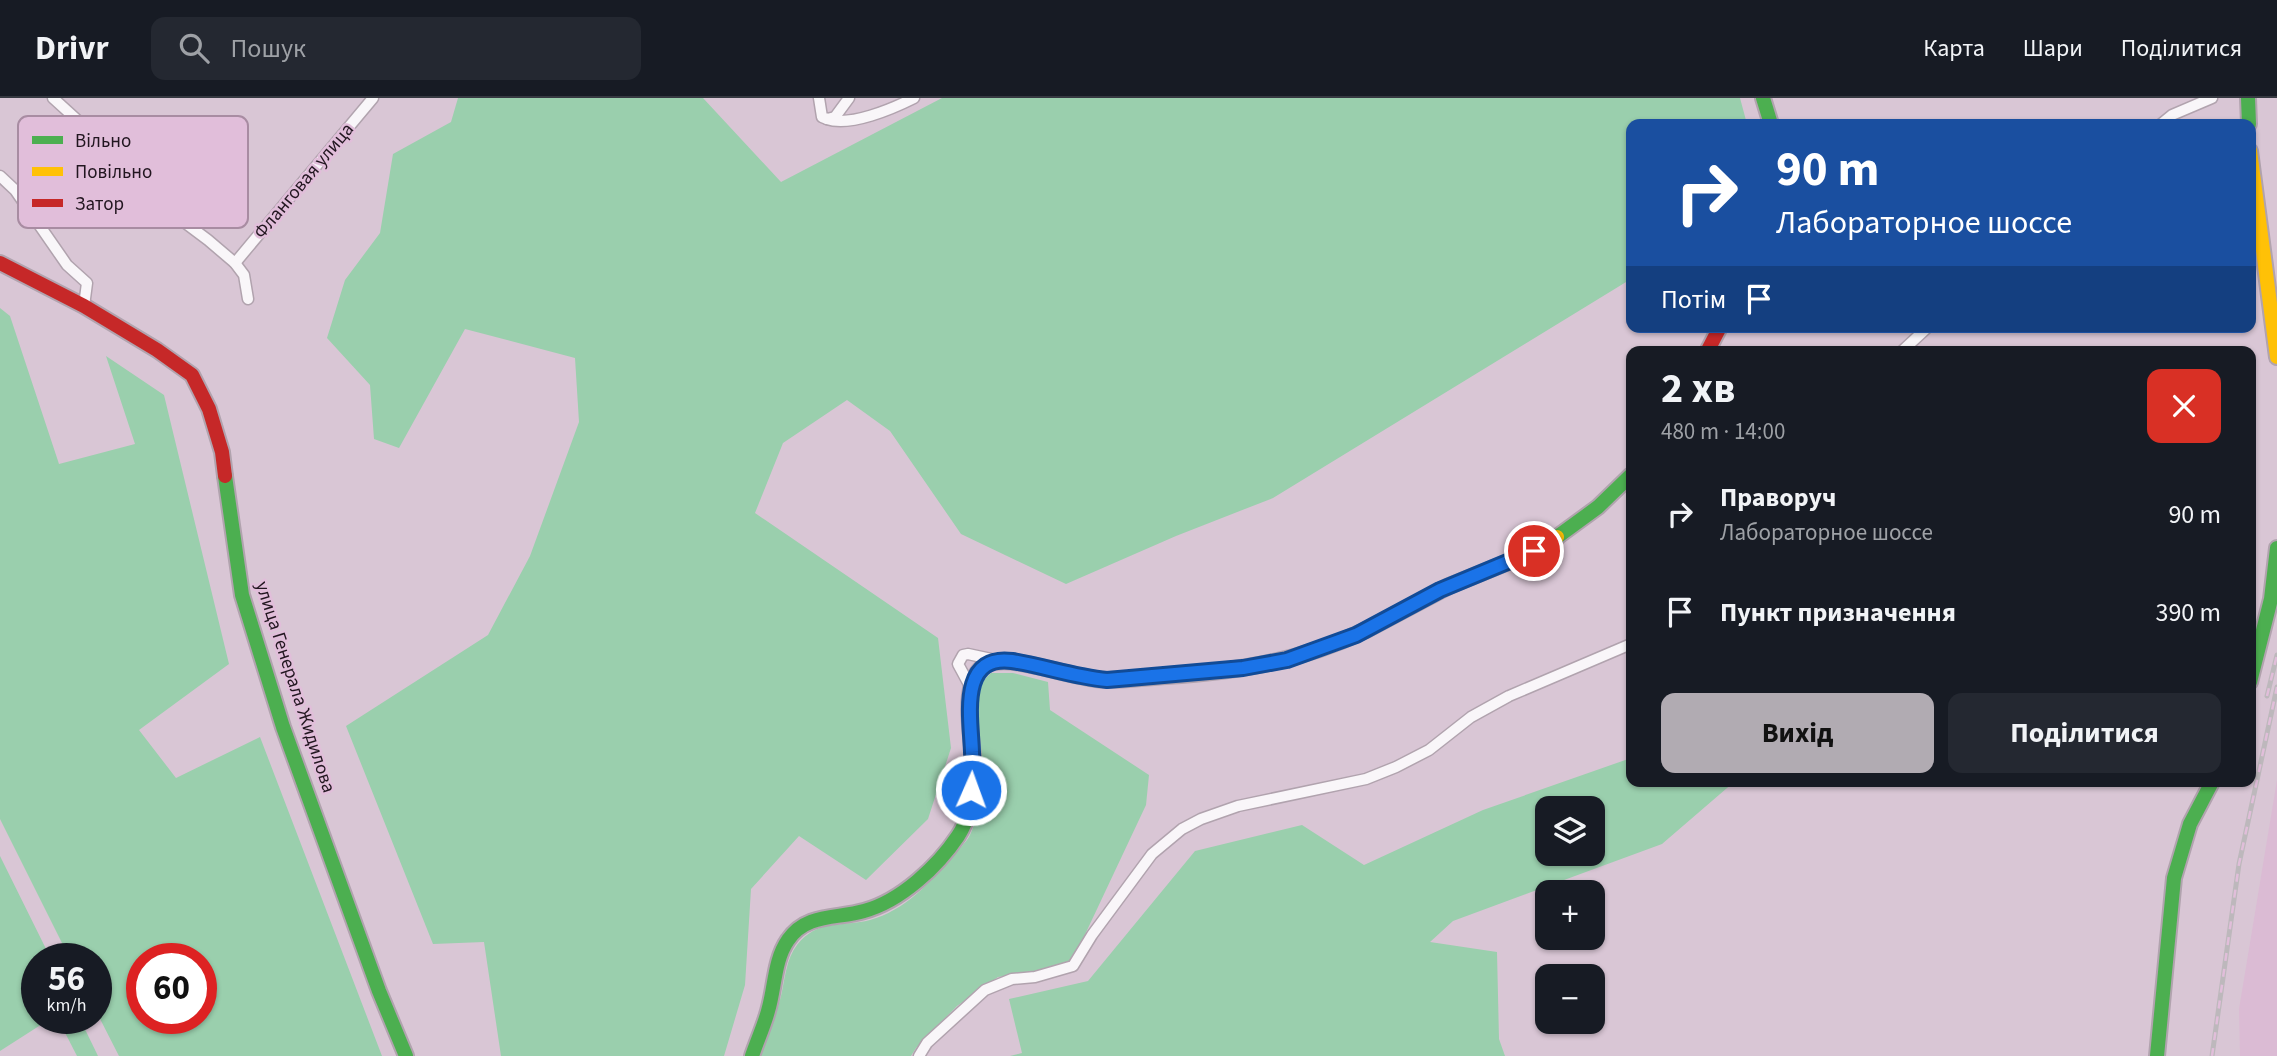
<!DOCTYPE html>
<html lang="uk">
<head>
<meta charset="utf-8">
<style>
  body { margin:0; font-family:"Source Sans 3",sans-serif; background:#242831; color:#f1f3f6; height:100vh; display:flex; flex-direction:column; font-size:26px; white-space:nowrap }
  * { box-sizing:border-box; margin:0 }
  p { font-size:23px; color:#9ea1a6 }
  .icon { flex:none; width:38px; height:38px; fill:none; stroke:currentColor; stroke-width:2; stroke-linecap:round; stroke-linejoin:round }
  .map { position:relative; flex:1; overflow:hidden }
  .sheet { position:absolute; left:1626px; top:248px; width:630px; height:441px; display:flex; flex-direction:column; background:#171b24; border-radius:14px; box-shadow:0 2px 5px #0004 }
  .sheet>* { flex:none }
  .guide { position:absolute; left:1626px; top:21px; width:630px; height:214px; border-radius:14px; box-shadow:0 2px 5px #0004; background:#1a4fa0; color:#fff; overflow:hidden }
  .fabs { position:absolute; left:1535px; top:698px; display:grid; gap:14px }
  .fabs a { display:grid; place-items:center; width:70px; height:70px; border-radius:14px; background:#171b24; box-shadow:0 2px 5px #0004; font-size:35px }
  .speed { position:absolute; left:21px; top:845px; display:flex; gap:14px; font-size:35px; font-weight:700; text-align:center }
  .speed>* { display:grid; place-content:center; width:91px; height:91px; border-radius:50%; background:#171b24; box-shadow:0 2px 5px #0004; line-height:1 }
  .speed small { font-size:18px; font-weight:400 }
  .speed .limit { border:10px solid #d22; background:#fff; color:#111 }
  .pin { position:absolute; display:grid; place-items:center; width:60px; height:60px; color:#fff; margin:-30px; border:4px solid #fff; border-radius:50%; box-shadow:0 2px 7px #0007 }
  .me { position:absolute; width:77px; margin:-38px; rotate:2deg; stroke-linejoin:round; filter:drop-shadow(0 0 5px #0008) }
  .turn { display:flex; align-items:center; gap:24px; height:147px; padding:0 35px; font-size:32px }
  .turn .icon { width:91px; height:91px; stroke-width:2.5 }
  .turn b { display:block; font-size:49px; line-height:60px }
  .then { display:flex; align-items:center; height:66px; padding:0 35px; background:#0003; gap:14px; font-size:26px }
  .round { display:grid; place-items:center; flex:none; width:74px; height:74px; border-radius:14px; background:#242831 }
  .summary { display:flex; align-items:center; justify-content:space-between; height:119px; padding:0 35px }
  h1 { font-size:42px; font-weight:700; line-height:52px }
  .primary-button { display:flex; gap:14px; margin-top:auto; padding:14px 35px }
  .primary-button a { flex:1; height:80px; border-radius:14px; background:#b1abb2; color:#111; font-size:28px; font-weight:700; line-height:80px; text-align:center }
  .primary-button a+a { background:#242831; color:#f1f3f6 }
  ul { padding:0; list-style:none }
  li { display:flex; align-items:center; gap:21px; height:98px; padding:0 35px }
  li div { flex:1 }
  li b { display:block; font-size:26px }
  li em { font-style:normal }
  header { display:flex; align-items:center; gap:42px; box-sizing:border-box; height:98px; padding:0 35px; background:#171b24; border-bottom:2px solid #363941 }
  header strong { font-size:33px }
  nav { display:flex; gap:38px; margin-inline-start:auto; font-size:24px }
  .search { width:490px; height:63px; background:#242831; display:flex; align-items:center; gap:18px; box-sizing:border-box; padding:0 24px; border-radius:14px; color:#9ea1a6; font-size:26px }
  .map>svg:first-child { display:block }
</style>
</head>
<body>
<header>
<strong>Drivr</strong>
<div class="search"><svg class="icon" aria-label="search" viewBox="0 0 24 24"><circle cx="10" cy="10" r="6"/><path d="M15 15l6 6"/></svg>Пошук</div>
<nav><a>Карта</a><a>Шари</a><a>Поділитися</a></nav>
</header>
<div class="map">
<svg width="2277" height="958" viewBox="0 0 2277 958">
  <rect width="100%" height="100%" fill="#d9c6d5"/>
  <path fill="#dbbbd4" d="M2277,682V958H2240L2239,911Z"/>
  <g fill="#9acfad" fill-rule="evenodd">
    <path d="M458,0H703L781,84L942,0H1740L1747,26H1631V181L1273,400L1176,438L1066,486L961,436L890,333L847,302L783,345L755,415L938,540L951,650L928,721L866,782L799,738L751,791L745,887L724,958H501L484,844L433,846L346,628L488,537L530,458L579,324L575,260L465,231L399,350L374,341L370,287L327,240L345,182L380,135L393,56L451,24Z"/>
    <path d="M0,210L10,218L59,366L135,346L106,258L164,297L229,566L139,632L176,680L260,639L382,958H119L96,913V861H70L0,721ZM201,861V920H142V861Z"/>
    <path d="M991,575H1013L1048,584L1050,612L1149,677L1146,707L1073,862L1041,873L998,879L957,908L916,950L911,958H760C768,939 776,918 781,898C785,881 786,861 797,847C817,821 843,829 870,822C904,813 931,784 953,758C958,751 966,745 970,737C977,723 984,691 982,675C978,641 961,601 991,575Z"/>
    <path d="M1631,660V684H1734L1662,746L1453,823L1430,844L1497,854L1499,941L1505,958H1010L1022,955L1009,901L1088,883L1195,753L1302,727L1364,767L1483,712ZM1592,710V756H1547V710Z"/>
    <path d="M0,758L51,861H37V920L50,921L0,953Z"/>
    <path d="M58,921H80L98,958H77Z"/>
  </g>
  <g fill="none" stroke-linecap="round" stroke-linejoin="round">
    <g stroke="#b1a3ae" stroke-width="13">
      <g id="street">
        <path d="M53,0L119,60L160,106L208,142L235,165L244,177L248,201"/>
        <path d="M819,0L822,19L827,21L835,19L849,0"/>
        <path d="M827,21C850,29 892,11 914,0"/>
        <path d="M2161,26L2172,17L2212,0"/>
        <path d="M0,78L15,92L67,167L87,185L84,208"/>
        <path d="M235,165L373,0"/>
        <path d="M1901,254L1928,229"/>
        <path d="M971,590L958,566L963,557L968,556L996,562"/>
        <path d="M919,958L927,945L985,892L1012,881L1035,879L1073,868L1092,837L1152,756L1182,731L1201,721L1238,708L1366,681L1396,669L1429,652L1471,619L1509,598L1631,546"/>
      </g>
    </g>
    <g stroke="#b1a3ae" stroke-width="18">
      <g id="fast">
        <path d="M1763,0L1771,26"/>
        <path d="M2248,0L2249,26"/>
        <path d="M225,378L242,497L283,629L379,893L406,958"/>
        <path d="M1557,439L1598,409L1631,377"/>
        <path d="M2250,584L2271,501L2277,450"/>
        <path d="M752,958C757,943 764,928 768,913C775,890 774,862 788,842C806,815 837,821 864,813C901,803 938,768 958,738C972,717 974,685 973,661C972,636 959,579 988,566C1013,555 1075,582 1107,582C1127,582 1147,579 1166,578C1238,573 1300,564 1366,532"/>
        <path d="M2157,958L2174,780L2190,726L2212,684"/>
      </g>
    </g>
    <g stroke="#b1a3ae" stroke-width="18">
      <g id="slow">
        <path d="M2250,53L2277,259"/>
        <path d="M1366,532L1449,488L1523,458L1557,439"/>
      </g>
    </g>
    <g stroke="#b1a3ae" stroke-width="18">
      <g id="jam">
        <path d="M0,165L84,208L157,252L192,277L209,311L222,354L225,378"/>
        <path d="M1707,254L1720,229"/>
      </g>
    </g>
    <use href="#street" stroke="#f9f6f9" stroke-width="10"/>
    <use href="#fast" stroke="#4caf50" stroke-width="14"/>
    <use href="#slow" stroke="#ffc107" stroke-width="14"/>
    <use href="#jam" stroke="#c62828" stroke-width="14"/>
    <g stroke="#bdb8bc" stroke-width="5">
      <g id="rail">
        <path d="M2267,598L2277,557"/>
        <path d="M2212,958L2239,766L2277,589"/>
      </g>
    </g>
    <use href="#rail" stroke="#e1beda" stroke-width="2.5" stroke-dasharray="8" stroke-linecap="butt"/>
  </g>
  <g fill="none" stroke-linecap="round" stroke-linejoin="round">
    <g stroke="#114b97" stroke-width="18">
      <path id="route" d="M971,692C972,679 973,667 972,654C971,621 958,556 1012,563C1044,568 1074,579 1107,582L1243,570L1287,562L1356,537L1440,492L1534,453"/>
    </g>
    <use href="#route" stroke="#1a73e8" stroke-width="12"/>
  </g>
  <g text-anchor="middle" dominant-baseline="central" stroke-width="5" stroke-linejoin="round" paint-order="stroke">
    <g font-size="19" fill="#221620" stroke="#e1beda">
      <text transform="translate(304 83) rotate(-50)">Фланговая улица</text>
      <text transform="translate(295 589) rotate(72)">улица Генерала Жидилова</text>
    </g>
  </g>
  <rect x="18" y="18" width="230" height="112" rx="10" fill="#e1beda" stroke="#a88ca2" stroke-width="2"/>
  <rect x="32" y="38" width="31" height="8" fill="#4caf50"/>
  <rect x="32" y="69" width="31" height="9" fill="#ffc107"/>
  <rect x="32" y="101" width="31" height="8" fill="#c62828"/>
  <g font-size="19" fill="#221620">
    <text x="75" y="49">Вільно</text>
    <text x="75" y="80">Повільно</text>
    <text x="75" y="112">Затор</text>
  </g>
</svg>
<div class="fabs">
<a><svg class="icon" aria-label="layers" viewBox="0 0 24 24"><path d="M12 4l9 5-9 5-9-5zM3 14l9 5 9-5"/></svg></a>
<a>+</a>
<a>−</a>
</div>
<div class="speed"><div>56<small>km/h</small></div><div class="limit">60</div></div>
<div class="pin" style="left:1534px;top:453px;background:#d93025"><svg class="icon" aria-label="arrive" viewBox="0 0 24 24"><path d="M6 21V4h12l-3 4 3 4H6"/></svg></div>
<svg class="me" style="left:971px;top:692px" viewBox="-20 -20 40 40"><circle r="17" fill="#1a73e8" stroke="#fff" stroke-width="3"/><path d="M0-11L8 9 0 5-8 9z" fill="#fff"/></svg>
<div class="guide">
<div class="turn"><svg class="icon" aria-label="right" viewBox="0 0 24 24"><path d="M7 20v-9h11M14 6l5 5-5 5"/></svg><div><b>90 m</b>Лабораторное шоссе</div></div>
<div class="then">Потім<svg class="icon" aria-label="arrive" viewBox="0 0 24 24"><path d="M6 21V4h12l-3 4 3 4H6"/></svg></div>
</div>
<section class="sheet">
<div class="summary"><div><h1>2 хв</h1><p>480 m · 14:00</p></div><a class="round" style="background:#d93025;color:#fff"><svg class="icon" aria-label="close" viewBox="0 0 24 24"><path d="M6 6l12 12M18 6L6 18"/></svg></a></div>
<ul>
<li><svg class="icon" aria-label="right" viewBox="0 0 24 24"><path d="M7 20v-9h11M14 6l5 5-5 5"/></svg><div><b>Праворуч</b><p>Лабораторное шоссе</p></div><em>90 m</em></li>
<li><svg class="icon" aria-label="arrive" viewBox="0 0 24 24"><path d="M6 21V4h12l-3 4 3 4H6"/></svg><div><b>Пункт призначення</b></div><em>390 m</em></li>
</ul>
<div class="primary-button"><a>Вихід</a><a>Поділитися</a></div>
</section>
</div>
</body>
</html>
